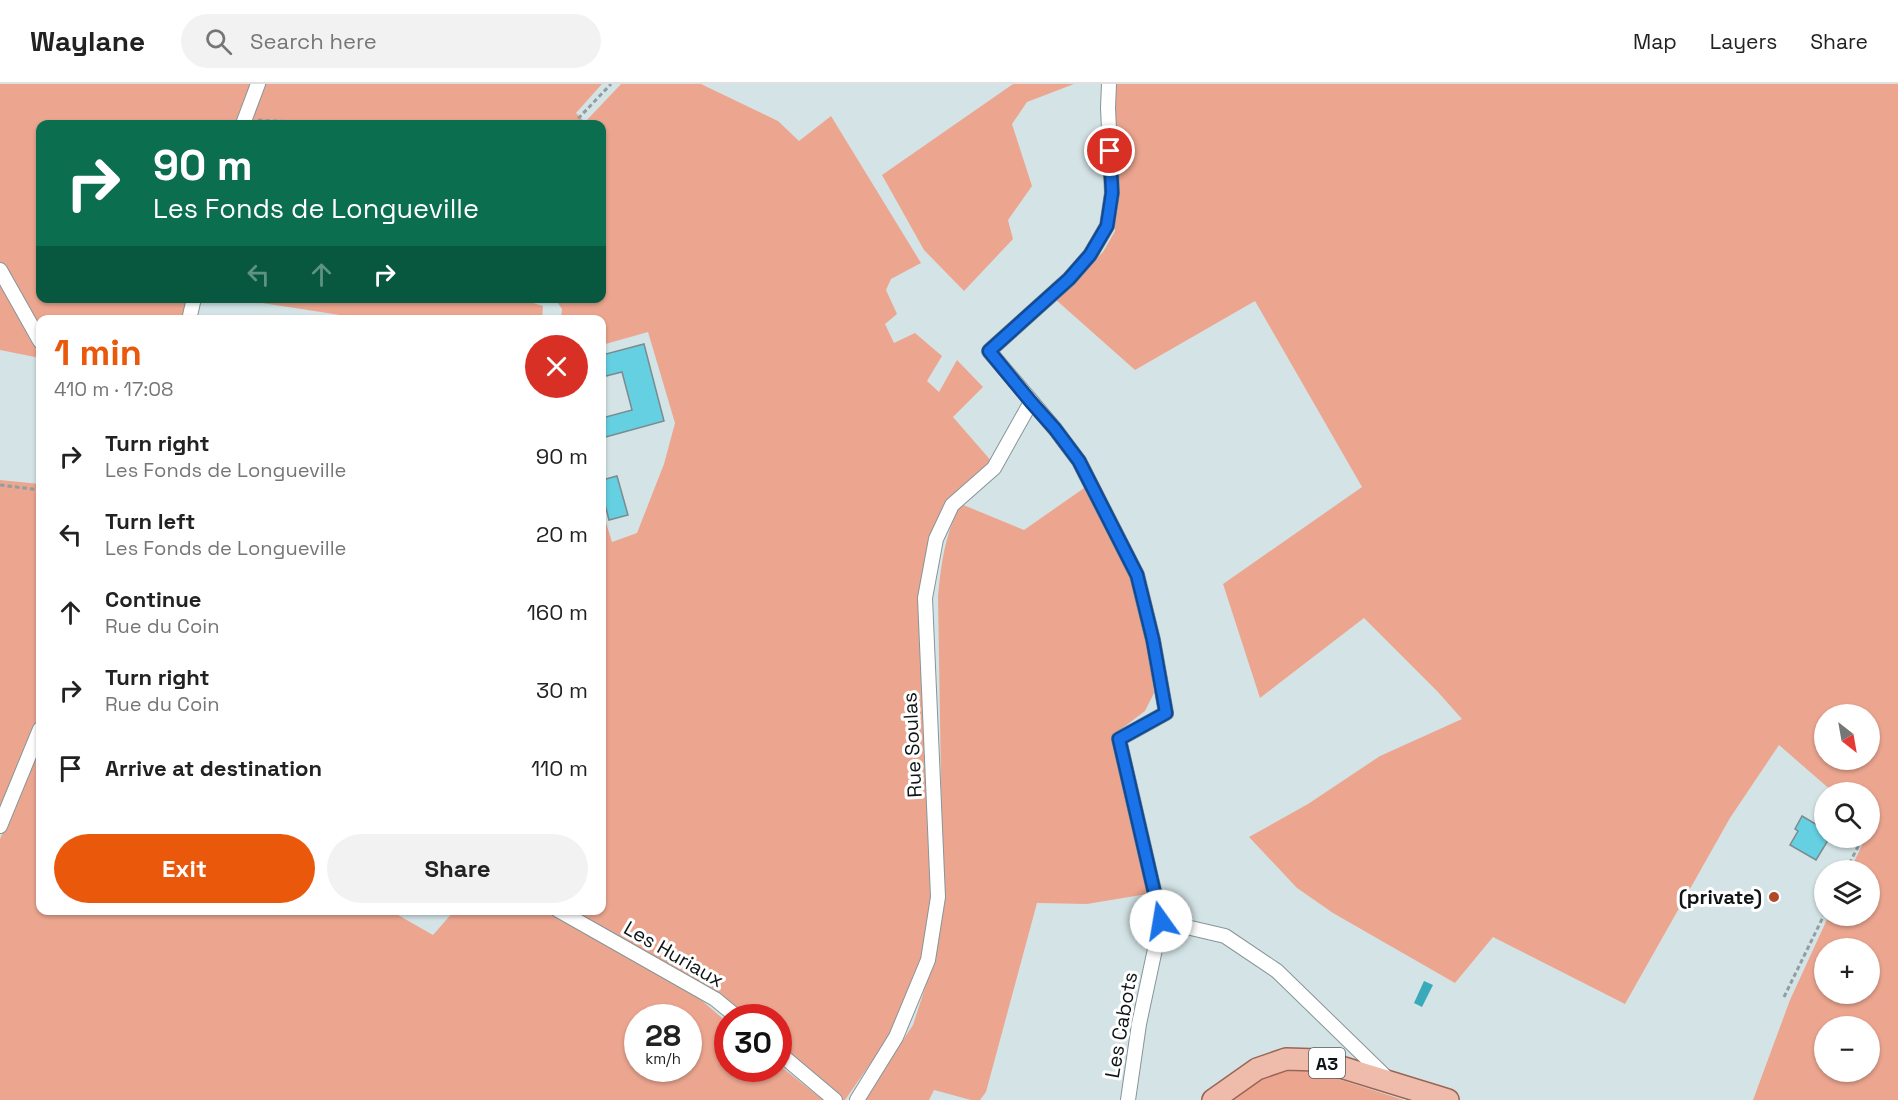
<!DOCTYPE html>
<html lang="en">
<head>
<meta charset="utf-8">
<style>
  body { margin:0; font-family:"Space Grotesk",sans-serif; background:#f2f2f2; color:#222; height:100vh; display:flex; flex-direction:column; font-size:22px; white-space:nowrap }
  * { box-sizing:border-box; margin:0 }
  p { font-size:20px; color:#767676 }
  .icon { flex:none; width:33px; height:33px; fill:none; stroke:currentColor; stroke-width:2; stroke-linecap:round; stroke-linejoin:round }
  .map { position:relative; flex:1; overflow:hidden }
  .sheet { position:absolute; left:36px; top:231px; width:570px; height:600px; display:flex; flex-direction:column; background:#fff; border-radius:12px; box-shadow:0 2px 4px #0004 }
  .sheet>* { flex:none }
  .guide { position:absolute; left:36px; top:36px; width:570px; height:183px; border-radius:12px; box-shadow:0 2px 4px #0004; background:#0b6e4f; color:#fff; overflow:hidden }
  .needle { width:39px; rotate:149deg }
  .buttons { position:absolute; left:1814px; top:620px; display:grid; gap:12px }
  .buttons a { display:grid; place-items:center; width:66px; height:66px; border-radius:50%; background:#fff; box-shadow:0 2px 4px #0004; font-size:30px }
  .speed { position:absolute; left:624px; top:920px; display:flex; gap:12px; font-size:30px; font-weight:700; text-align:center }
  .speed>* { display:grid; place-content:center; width:78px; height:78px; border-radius:50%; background:#fff; box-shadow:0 2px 4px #0004; line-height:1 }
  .speed small { font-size:15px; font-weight:400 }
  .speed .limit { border:9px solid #d22; background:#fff; color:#111 }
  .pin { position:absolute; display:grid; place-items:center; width:51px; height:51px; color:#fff; margin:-26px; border:3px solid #fff; border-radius:50%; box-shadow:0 2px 6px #0007 }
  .me { position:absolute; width:66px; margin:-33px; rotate:347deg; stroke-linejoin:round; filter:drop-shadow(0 0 4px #0008) }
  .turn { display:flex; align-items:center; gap:21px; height:126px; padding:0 18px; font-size:27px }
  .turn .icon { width:78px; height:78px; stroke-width:2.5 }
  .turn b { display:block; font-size:42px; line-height:51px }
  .lanes { display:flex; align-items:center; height:57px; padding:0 18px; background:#0003; justify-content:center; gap:30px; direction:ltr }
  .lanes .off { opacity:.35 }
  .round { display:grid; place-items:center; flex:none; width:63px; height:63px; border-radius:32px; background:#f2f2f2 }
  .head { display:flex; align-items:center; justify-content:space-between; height:102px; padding:0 18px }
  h1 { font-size:36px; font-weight:800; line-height:45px; color:#ea580c }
  .cta { display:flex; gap:12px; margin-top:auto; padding:12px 18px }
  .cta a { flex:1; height:69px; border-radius:36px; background:#ea580c; color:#fff; font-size:24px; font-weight:800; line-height:69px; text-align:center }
  .cta a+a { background:#f2f2f2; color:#222 }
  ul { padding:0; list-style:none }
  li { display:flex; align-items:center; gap:18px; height:78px; padding:0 18px }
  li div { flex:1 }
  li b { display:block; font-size:22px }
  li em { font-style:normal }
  header { display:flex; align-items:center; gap:36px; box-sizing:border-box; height:84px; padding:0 30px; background:#fff; border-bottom:2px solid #e0e0e0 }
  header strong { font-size:28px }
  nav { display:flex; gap:33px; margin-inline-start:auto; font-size:21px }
  .search { width:420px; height:54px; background:#f2f2f2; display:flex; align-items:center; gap:15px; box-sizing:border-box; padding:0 21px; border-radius:33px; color:#767676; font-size:22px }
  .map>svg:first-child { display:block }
</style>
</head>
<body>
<header>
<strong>Waylane</strong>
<div class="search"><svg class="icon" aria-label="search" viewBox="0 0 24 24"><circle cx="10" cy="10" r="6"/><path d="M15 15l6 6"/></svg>Search here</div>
<nav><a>Map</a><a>Layers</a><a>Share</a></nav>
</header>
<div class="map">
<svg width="1898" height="1016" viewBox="0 0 1898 1016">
  <rect width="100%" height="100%" fill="#d4e4e6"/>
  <g fill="#eca690" fill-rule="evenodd">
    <path d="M0,0H251L235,40H40V214L188,215L182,235L40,236V251L0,181Z"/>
    <path d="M263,0H602L576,29L585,38L621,0H701L778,37L799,57L831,32L921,179L891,195L886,206L897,230L885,240L894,259L915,249L942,272L927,297L939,308L957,276L983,303L953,333L993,379L931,453L932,818L921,878L891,950L845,1016H841L779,963L778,933H744L571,827L602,826V426L612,458L637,449L664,380L675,339L648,248L602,261V236L561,235L562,225L555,215L602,214V40H248Z"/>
    <path d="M1013,0H1074L1027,18L1012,40L1032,102L1008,136L1013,155L964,207L924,166L882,91Z"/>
    <path d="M1115,0H1898V1016H1753L1790,916L1829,831H1869V786H1850L1866,753H1869L1871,741L1869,739V708H1833L1779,661L1730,734L1625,920L1493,853L1455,899L1333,829L1297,804L1249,753L1308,720L1380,672L1462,635L1437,607L1364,534L1260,614L1223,500L1362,403L1255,217L1135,286L1055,215L1103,168L1115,147ZM1824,630H1869V675H1824ZM1824,864H1869V909H1824ZM1824,942H1869V987H1824Z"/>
    <path d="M0,199L40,263V274L0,266Z"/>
    <path d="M520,215L543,222L542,235H366L237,215Z"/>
    <path d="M0,396L40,400V632L0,727Z"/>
    <path d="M1087,402L1131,497L1147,553L1154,609L1145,627L1112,652L1147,810L1087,820L1037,819L986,1008L980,1016H971L934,1006L929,1016H863L913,941L931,885L943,820L938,512C941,480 945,449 961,420L1024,446Z"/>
    <path d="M40,660V826L391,827L433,851L454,827H547L694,910L727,938L728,984H778L779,981L823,1016H0V755ZM638,933H688V984H638Z"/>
    <path d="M1274,987H1313L1404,1016H1222Z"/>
  </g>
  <path fill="#39aaba" d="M1424,897L1433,901L1422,923L1414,919Z"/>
  <g fill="#64d0e1" stroke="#7c8b8d" stroke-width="1.5">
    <path d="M644,260L664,337L602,354V334L632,326L622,288L602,293V271Z"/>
    <path d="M617,392L628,431L609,436L602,409V396Z"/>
    <path d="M1802,732L1824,745V753H1830L1816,776L1790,761L1798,747L1795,745Z"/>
  </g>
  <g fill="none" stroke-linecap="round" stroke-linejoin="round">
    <g stroke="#869598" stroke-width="16">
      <g id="street">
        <path d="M1109,0L1108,24L1112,109L1107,142L1090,171L1069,195L989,267L1055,345L1079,377L1137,491L1153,556L1166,629L1119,655L1161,837L1225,852L1277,887L1388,995"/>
        <path d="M243,40L258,0"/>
        <path d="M0,186L40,257"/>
        <path d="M189,236L194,214"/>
        <path d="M0,742L40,645"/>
        <path d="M558,826L715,915L737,933"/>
        <path d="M778,968L835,1016"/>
        <path d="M857,1016L896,953L928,876L938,813L925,514L936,455L952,421L994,384L1031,318"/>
        <path d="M1128,1016L1139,940L1161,837"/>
      </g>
    </g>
    <g stroke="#9a6554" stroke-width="24">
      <path id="primary" d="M1213,1016L1257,985L1286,975L1318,976L1448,1016"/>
    </g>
    <g stroke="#919e9f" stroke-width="3" stroke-dasharray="4.5 3" stroke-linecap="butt">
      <path d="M258,36L328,40"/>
      <path d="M573,40L611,0"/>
      <path d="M0,401L40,406"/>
      <path d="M1869,741L1872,735"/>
      <path d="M1846,786L1863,753"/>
      <path d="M1784,913L1824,831"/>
    </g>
    <use href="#street" stroke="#fff" stroke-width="14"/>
    <use href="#primary" stroke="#efbcac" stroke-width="21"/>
  </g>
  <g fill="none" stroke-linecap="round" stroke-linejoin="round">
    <g stroke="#114b97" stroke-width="15">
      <path id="route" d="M1110,67L1112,109L1107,142L1090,171L1069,195L989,267L1031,318L1055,345L1079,377L1137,491L1153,556L1166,629L1119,655L1161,837"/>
    </g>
    <use href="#route" stroke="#1a73e8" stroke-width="10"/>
  </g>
  <circle fill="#b14927" stroke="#fff" stroke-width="2" cx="1774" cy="813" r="6"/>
  <g text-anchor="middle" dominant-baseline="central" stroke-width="6" stroke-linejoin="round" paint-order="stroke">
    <rect fill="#fff" stroke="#575b5c" stroke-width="1.5" x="1309" y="964" width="36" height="30" rx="4.5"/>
    <g font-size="18" font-weight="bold" fill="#0f1516">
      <text x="1327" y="979">A3</text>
    </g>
    <g font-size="20" fill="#0f1516" stroke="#fff">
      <text transform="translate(912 661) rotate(-93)">Rue Soulas</text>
      <text transform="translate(674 870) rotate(30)">Les Huriaux</text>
      <text transform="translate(1121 941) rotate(-80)">Les Cabots</text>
    </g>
    <g font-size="20" font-weight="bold" fill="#0f1516" stroke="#fff" text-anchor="end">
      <text x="1762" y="813">(private)</text>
    </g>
  </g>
</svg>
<div class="buttons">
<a><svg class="needle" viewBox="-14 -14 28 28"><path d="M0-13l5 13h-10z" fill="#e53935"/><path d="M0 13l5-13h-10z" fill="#767676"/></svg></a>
<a><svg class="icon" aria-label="search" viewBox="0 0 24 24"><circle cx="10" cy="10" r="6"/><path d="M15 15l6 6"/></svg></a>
<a><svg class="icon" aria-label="layers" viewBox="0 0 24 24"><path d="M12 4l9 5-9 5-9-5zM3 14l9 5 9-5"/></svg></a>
<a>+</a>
<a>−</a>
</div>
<div class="speed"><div>28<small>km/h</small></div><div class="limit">30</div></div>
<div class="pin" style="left:1110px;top:67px;background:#d93025"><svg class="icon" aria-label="arrive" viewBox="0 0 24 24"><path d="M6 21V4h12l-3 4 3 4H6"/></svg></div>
<svg class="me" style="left:1161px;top:837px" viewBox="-20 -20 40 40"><circle r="19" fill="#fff"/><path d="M0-13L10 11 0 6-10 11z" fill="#1a73e8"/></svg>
<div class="guide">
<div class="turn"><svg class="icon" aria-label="right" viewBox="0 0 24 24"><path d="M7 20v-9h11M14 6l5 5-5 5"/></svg><div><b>90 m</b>Les Fonds de Longueville</div></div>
<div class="lanes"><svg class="icon off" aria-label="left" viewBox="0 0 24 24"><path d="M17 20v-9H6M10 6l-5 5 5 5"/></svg><svg class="icon off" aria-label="ahead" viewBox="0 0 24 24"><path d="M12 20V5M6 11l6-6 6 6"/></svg><svg class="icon" aria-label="right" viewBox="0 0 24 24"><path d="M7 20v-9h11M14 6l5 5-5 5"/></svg></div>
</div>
<section class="sheet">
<div class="head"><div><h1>1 min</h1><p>410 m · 17:08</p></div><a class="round" style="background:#d93025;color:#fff"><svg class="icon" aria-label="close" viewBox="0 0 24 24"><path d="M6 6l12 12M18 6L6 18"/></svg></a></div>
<ul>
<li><svg class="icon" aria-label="right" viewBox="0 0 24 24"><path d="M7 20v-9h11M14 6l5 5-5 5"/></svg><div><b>Turn right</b><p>Les Fonds de Longueville</p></div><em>90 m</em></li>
<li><svg class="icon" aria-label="left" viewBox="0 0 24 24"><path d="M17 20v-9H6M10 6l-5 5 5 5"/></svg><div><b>Turn left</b><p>Les Fonds de Longueville</p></div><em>20 m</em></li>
<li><svg class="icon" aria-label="ahead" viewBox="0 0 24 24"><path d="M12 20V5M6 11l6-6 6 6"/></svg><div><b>Continue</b><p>Rue du Coin</p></div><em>160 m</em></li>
<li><svg class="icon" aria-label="right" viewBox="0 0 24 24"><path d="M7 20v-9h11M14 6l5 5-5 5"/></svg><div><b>Turn right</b><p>Rue du Coin</p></div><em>30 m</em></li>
<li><svg class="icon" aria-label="arrive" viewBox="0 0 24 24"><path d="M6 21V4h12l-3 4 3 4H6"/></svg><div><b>Arrive at destination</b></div><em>110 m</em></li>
</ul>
<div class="cta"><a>Exit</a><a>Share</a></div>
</section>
</div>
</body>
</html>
